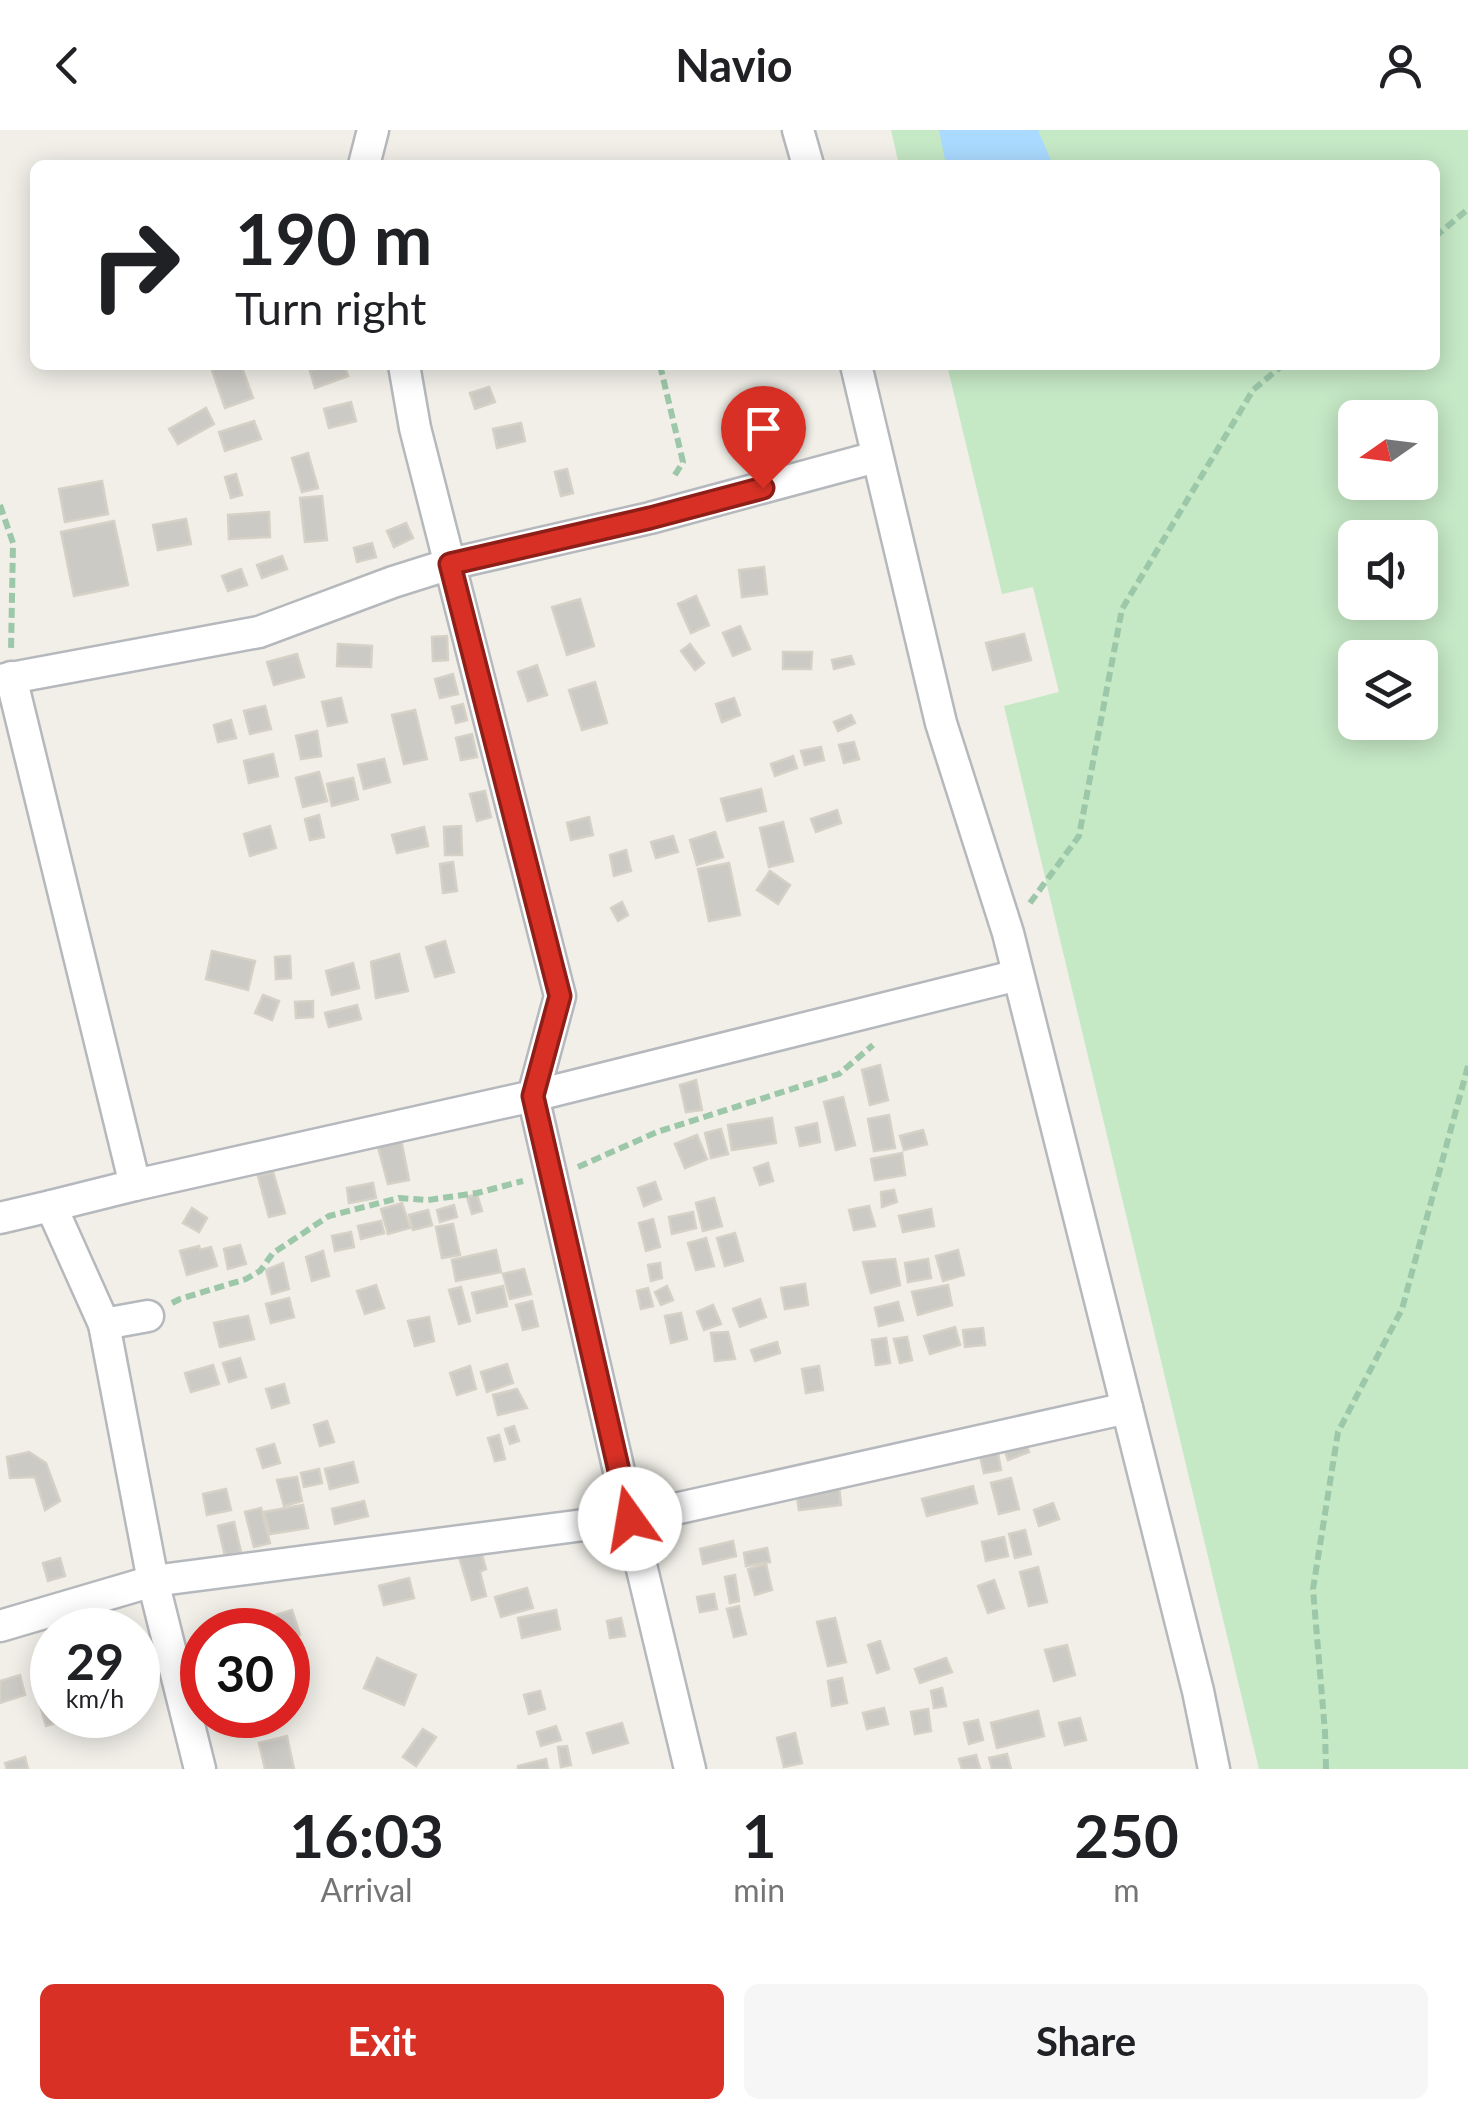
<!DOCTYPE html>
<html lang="en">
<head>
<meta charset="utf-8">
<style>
  body { margin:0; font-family:Lato,sans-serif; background:#f6f6f6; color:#202124; height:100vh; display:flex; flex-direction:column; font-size:38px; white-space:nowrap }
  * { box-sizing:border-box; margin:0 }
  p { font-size:32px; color:#757577 }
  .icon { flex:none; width:55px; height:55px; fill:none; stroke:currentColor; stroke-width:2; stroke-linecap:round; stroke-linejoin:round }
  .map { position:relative; height:1639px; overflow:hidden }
  .details { display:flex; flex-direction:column; background:#fff; flex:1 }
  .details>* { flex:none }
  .banner { position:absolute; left:30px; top:30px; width:1410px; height:210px; border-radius:15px; box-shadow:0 5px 25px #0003; background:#fff; color:#202124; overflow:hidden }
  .needle { width:65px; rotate:256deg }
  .fabs { position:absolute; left:1338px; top:270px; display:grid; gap:20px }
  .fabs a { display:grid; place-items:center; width:100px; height:100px; border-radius:15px; background:#fff; box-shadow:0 5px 25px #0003; font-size:50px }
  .speed { position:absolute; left:30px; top:1478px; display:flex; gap:20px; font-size:50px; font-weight:700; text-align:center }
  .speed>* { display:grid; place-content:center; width:130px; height:130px; border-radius:50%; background:#fff; box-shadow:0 5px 25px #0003; line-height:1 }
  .speed small { font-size:25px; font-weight:400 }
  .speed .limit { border:15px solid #d22; background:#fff; color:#111 }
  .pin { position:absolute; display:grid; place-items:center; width:85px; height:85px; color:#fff; margin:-102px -42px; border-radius:50% 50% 50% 0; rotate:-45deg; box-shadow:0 0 10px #0007 }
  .pin .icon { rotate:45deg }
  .me { position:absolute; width:110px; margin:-55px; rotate:347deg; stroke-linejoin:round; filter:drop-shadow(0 0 8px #0008) }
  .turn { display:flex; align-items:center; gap:35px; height:210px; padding:0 40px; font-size:45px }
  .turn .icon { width:130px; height:130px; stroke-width:2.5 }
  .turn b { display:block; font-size:70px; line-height:85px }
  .eta { display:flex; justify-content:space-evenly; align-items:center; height:170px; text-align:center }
  .eta b { font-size:60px; font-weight:700; line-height:70px }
  .action { display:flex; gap:20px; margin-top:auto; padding:20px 40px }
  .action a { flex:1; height:115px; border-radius:15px; background:#d93025; color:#fff; font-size:40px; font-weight:700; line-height:115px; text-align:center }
  .action a+a { background:#f6f6f6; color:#202124 }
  header { display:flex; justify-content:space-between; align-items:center; height:130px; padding:0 40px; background:#fff; font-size:45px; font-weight:700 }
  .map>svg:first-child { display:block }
</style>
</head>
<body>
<header><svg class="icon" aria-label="back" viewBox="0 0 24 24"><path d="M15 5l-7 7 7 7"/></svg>Navio<svg class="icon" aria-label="person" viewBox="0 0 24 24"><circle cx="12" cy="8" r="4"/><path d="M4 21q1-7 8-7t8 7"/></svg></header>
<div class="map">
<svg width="1468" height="1639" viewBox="0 0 1468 1639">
  <rect width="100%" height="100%" fill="#f1efe8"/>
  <path fill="#c5e8c5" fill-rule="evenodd" d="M891,0H1468V1639H1259L1004,576L1059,562L1033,457L1002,464L947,235H1435V35H899ZM1355,288H1420V352H1355ZM1355,408H1420V472H1355ZM1355,528H1420V592H1355Z"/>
  <path fill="#aadaff" d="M939,0H1038L1053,35H946Z"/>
  <g fill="#cccac5" stroke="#d6d1c6" stroke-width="2.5">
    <path d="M225,235H241L253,268L225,278L212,240Z"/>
    <path d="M328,235H344L348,246L315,258L310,241Z"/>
    <path d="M489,257L495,272L475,279L470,263Z"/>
    <path d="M351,272L356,291L329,298L324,279Z"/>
    <path d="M206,278L214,294L178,314L169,299Z"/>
    <path d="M254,291L261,309L225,321L219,302Z"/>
    <path d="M521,293L525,311L497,318L493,299Z"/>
    <path d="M308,323L318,358L302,362L292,328Z"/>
    <path d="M567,339L573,363L561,366L555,342Z"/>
    <path d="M236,344L242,365L231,368L225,347Z"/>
    <path d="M102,351L108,384L65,392L59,359Z"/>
    <path d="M322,366L327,410L305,412L300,368Z"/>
    <path d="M269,382L270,407L229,409L228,385Z"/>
    <path d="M186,389L191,414L158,420L153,395Z"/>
    <path d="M114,391L128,455L74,466L61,402Z"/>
    <path d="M406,393L413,408L394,417L387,401Z"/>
    <path d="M372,413L376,427L357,432L354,418Z"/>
    <path d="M282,426L287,439L262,448L257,435Z"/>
    <path d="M764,437L767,464L742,467L739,440Z"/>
    <path d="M241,439L247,455L228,461L222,446Z"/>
    <path d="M696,466L709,495L691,503L678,474Z"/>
    <path d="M580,469L594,516L567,525L552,477Z"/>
    <path d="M740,496L750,519L733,526L723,503Z"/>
    <path d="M1024,504L1031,530L993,540L986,513Z"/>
    <path d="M447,506L448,530L433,531L432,507Z"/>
    <path d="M338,514L372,516L371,537L337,536Z"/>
    <path d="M690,514L704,533L695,540L681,521Z"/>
    <path d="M783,522H812L811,539H783Z"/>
    <path d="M297,524L304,547L274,555L267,532Z"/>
    <path d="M851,526L854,534L834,539L832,530Z"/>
    <path d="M537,535L547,565L528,571L518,542Z"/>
    <path d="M453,544L458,564L440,568L435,549Z"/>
    <path d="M595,552L607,593L582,600L569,560Z"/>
    <path d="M341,568L347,592L328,596L322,572Z"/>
    <path d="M734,568L740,585L722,592L716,574Z"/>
    <path d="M463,574L467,590L456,593L452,577Z"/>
    <path d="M265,576L271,599L250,604L244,581Z"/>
    <path d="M415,580L427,629L404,634L392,585Z"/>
    <path d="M851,585L855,593L838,601L834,592Z"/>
    <path d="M231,590L236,608L218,612L214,595Z"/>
    <path d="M317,601L321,626L301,629L296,606Z"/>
    <path d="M472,604L477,627L461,630L456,608Z"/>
    <path d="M854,612L859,629L844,633L839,615Z"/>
    <path d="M821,617L824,630L805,635L801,621Z"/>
    <path d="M273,624L278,646L249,653L244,631Z"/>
    <path d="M793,626L797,638L775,646L771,634Z"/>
    <path d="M384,629L390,652L364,659L358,635Z"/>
    <path d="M319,642L327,671L303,677L296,648Z"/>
    <path d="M353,648L358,669L332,676L327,654Z"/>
    <path d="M761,659L766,681L727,691L721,669Z"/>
    <path d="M485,661L491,687L477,691L470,664Z"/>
    <path d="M837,680L841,693L816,702L811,689Z"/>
    <path d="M319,685L324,707L310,710L305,689Z"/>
    <path d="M589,687L593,705L571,710L567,693Z"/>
    <path d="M783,692L793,731L769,737L760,698Z"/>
    <path d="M270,696L276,718L250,726L244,704Z"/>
    <path d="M461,696L462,725H445L444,697Z"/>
    <path d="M424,697L428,716L397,723L392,705Z"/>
    <path d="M715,702L723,727L697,735L690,710Z"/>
    <path d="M673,706L678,722L656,728L651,712Z"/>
    <path d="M626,720L631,741L614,746L610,725Z"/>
    <path d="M453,732L457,761L443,763L440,734Z"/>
    <path d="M729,733L740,785L709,791L698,739Z"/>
    <path d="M770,741L790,755L778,774L757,760Z"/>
    <path d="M622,772L628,785L618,791L611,778Z"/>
    <path d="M445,811L454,842L435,847L426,817Z"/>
    <path d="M212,821L255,831L248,860L206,849Z"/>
    <path d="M399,824L408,861L376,868L371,832Z"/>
    <path d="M290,826L291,848L276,849L275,827Z"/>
    <path d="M353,833L359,858L332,865L326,841Z"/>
    <path d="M263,865L279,871L272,890L255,883Z"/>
    <path d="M313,871V887L296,888L295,872Z"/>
    <path d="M357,875L361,889L329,897L325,883Z"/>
    <path d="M880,935L888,970L870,975L862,940Z"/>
    <path d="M696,950L702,980L686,982L680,955Z"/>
    <path d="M843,967L855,1015L836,1020L824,972Z"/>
    <path d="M889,985L895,1018L874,1021L868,989Z"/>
    <path d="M772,988L776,1013L732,1020L728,995Z"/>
    <path d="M817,993L820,1012L800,1016L796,998Z"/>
    <path d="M721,999L728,1024L711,1028L705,1003Z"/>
    <path d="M923,1000L927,1014L904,1020L900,1006Z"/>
    <path d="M400,1004L409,1050L388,1054L378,1017Z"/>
    <path d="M697,1005L707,1029L685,1038L675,1014Z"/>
    <path d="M902,1023L905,1045L875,1050L871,1029Z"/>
    <path d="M768,1033L773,1051L760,1055L754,1038Z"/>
    <path d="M273,1042L285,1083L269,1087L258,1046Z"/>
    <path d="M655,1052L661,1069L644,1076L638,1058Z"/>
    <path d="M373,1053L376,1068L349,1073L347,1058Z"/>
    <path d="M894,1060L897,1072L882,1077L881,1062Z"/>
    <path d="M477,1064L482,1081L472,1084L467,1067Z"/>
    <path d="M714,1068L722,1096L703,1101L696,1073Z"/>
    <path d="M402,1073L410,1098L388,1104L381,1079Z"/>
    <path d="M454,1075L457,1087L440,1092L437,1080Z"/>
    <path d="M869,1076L875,1096L854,1100L849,1080Z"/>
    <path d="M192,1078L207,1088L199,1102L183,1093Z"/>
    <path d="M931,1079L934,1096L903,1102L899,1086Z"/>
    <path d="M428,1080L432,1095L413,1100L409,1085Z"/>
    <path d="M693,1082L696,1098L672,1104L669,1087Z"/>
    <path d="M653,1089L660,1117L646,1121L639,1093Z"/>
    <path d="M381,1091L384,1103L361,1109L358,1096Z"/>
    <path d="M453,1094L460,1125L442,1128L436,1097Z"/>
    <path d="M351,1102L354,1117L335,1121L332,1106Z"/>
    <path d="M735,1103L743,1131L725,1136L717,1108Z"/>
    <path d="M706,1108L714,1136L696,1140L688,1113Z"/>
    <path d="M240,1115L246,1134L228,1139L224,1119Z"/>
    <path d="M199,1116L200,1120L211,1117L217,1136L187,1145L180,1121Z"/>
    <path d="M496,1120L501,1142L456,1151L452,1130Z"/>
    <path d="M958,1120L964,1145L943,1151L936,1126Z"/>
    <path d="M323,1121L329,1146L312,1151L306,1127Z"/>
    <path d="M895,1129L900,1155L871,1163L863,1132Z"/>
    <path d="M928,1129L931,1148L908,1152L905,1133Z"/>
    <path d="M283,1133L289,1159L272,1164L266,1140Z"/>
    <path d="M660,1133L662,1148L651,1151L648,1135Z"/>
    <path d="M524,1139L531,1164L510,1169L503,1144Z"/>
    <path d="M805,1154L808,1175L785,1179L781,1158Z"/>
    <path d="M376,1155L384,1178L365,1184L357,1161Z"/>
    <path d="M948,1155L952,1175L918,1185L912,1162Z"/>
    <path d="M503,1156L507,1176L477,1183L472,1163Z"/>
    <path d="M667,1156L673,1170L661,1175L655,1162Z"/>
    <path d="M461,1157L470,1191L459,1194L449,1160Z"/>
    <path d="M648,1158L653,1176L641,1179L637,1161Z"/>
    <path d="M289,1168L294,1187L271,1193L266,1174Z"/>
    <path d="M760,1169L766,1187L740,1197L733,1179Z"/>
    <path d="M532,1171L538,1196L523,1200L516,1175Z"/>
    <path d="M898,1172L903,1190L879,1196L875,1178Z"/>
    <path d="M713,1175L721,1194L704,1200L697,1182Z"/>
    <path d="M681,1183L687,1209L671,1213L665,1186Z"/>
    <path d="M248,1186L254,1209L220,1217L214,1193Z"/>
    <path d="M429,1187L434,1211L415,1216L408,1191Z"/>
    <path d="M955,1197L960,1215L930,1224L924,1206Z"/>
    <path d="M983,1198L985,1215L965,1217L963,1200Z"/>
    <path d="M728,1202L735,1229L715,1231L711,1203Z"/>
    <path d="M907,1207L912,1230L900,1233L894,1209Z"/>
    <path d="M886,1208L890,1233L876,1235L872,1210Z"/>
    <path d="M777,1212L780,1223L755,1231L751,1220Z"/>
    <path d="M240,1228L246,1247L229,1252L223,1233Z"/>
    <path d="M507,1234L513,1253L487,1262L481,1242Z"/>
    <path d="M213,1235L219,1254L191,1262L185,1243Z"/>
    <path d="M470,1236L476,1259L457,1265L450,1243Z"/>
    <path d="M819,1236L823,1260L806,1263L802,1239Z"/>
    <path d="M284,1254L289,1273L272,1278L266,1259Z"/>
    <path d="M517,1259L527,1278L498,1285L493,1265Z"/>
    <path d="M327,1291L334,1312L320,1316L314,1295Z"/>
    <path d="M514,1296L519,1311L510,1314L505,1299Z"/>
    <path d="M499,1305L505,1329L495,1331L488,1308Z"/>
    <path d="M274,1314L280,1333L263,1338L257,1319Z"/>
    <path d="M1026,1314L1029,1322L1008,1330L1005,1321Z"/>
    <path d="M997,1318L1001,1340L984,1343L979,1322Z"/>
    <path d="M29,1322L46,1333L60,1371L45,1380L35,1347L10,1348L7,1327Z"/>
    <path d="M353,1332L358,1352L330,1359L325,1339Z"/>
    <path d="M319,1339L322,1353L304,1357L301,1343Z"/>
    <path d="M297,1347L302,1371L284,1376L277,1350Z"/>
    <path d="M1011,1348L1019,1379L999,1384L991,1353Z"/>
    <path d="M839,1355L841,1375L799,1380L796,1360Z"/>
    <path d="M973,1356L977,1373L927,1386L922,1369Z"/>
    <path d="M226,1359L231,1380L207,1385L203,1364Z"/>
    <path d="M364,1371L368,1386L335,1394L332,1379Z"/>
    <path d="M1053,1373L1059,1389L1039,1396L1034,1380Z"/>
    <path d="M303,1375L308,1398L270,1404L264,1382Z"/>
    <path d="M261,1378L270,1413L254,1417L245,1382Z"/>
    <path d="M234,1392L241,1422L225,1426L218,1396Z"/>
    <path d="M1025,1400L1031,1424L1015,1428L1009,1404Z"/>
    <path d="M1004,1407L1008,1426L986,1431L982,1412Z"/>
    <path d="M733,1411L736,1426L703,1434L700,1419Z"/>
    <path d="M767,1418L770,1432L746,1436L744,1423Z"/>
    <path d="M481,1421L486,1439L480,1442L486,1466L472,1470L459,1427Z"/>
    <path d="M60,1428L65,1446L48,1451L43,1433Z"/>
    <path d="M766,1434L772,1460L755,1465L748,1439Z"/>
    <path d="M1038,1437L1047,1472L1029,1476L1020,1442Z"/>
    <path d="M735,1445L739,1471L730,1473L725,1447Z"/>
    <path d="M409,1448L414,1468L384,1475L379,1456Z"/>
    <path d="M994,1450L1004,1478L988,1483L978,1456Z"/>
    <path d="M527,1458L533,1478L501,1487L495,1467Z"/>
    <path d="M714,1464L717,1479L700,1482L697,1467Z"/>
    <path d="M739,1476L746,1504L734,1507L727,1479Z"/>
    <path d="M292,1480L300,1505L288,1509V1500H279L275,1485Z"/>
    <path d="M556,1480L560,1499L522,1508L518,1488Z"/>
    <path d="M621,1488L625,1506L610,1508L607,1491Z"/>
    <path d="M835,1488L846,1532L828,1536L817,1492Z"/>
    <path d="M880,1511L889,1539L877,1543L868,1515Z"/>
    <path d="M1067,1515L1075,1545L1054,1551L1045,1520Z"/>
    <path d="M377,1528L416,1545L404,1575L364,1558Z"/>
    <path d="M946,1528L952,1542L920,1553L915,1539Z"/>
    <path d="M20,1545L25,1565L0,1573V1551Z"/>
    <path d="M842,1548L847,1573L832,1576L828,1551Z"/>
    <path d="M942,1558L946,1576L934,1578L931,1561Z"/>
    <path d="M540,1561L545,1579L529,1584L524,1565Z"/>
    <path d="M52,1571V1585H64L66,1590L46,1596L40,1575Z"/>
    <path d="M884,1578L888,1594L867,1599L863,1583Z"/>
    <path d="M928,1579L931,1601L915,1604L911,1582Z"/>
    <path d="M1038,1581L1044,1606L997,1618L991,1593Z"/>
    <path d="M1080,1588L1086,1610L1065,1615L1059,1593Z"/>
    <path d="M978,1590L983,1610L969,1614L964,1593Z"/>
    <path d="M622,1593L628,1613L593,1623L587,1603Z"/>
    <path d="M556,1596L561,1610L541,1616L537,1602Z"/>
    <path d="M423,1599L436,1607L416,1636L403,1627Z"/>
    <path d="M795,1603L802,1633L784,1637L777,1608Z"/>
    <path d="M287,1606L294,1639H265L259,1613Z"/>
    <path d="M567,1616L571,1635L561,1637L558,1617Z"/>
    <path d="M1007,1624L1011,1639H992L989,1628Z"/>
    <path d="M976,1625L980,1639H962L959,1629Z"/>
    <path d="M25,1627L28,1639H7L5,1633Z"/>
    <path d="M546,1629L548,1639H518V1636Z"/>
  </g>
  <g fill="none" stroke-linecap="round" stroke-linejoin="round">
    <g stroke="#b5b8bc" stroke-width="35">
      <g id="street">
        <path d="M798,0L808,35"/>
        <path d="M364,35L373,0"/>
        <path d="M856,235L941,593L1008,803L1198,1561L1214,1639"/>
        <path d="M11,547L135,1055L51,1076"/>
        <path d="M0,550L259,502L393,452L450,434L650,388L876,327"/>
        <path d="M135,1055L533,966L560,866L415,298L404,235"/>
        <path d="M0,1088L51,1076L104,1194L148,1186"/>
        <path d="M104,1194L153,1451L200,1639"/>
        <path d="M0,1496L153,1451L630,1389L533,966L1018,845"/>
        <path d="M690,1639L630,1389L1127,1278"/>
      </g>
    </g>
    <g stroke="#9cc7a9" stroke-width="6" stroke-dasharray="10 5" stroke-linecap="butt">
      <path d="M1435,107L1468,79"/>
      <path d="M660,235L683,332L673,348"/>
      <path d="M0,375L13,413L11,521"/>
      <path d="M1030,773L1079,706L1122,479L1253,260L1283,235"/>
      <path d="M578,1037L657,1002L839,944L873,915"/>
      <path d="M172,1173L180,1169L246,1149L260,1141L273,1123L329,1086L399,1068L428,1070L477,1063L523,1051"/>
      <path d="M1326,1639L1325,1602L1313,1459L1338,1302L1402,1179L1468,936"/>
    </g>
    <use href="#street" stroke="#fff" stroke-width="30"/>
  </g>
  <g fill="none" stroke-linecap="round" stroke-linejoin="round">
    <g stroke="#8d1f18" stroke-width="25">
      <path id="route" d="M630,1389L533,966L560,866L450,434L650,388L763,358"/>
    </g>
    <use href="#route" stroke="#d93025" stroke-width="18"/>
  </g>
</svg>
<div class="fabs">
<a><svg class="needle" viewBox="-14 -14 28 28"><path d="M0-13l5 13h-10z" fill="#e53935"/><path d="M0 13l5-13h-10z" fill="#757577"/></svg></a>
<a><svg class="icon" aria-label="sound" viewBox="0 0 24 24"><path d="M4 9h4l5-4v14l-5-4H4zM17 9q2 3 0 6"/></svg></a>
<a><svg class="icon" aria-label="layers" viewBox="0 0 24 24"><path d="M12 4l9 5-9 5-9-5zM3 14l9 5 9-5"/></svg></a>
</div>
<div class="speed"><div>29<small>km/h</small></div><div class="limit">30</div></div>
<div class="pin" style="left:763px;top:358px;background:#d93025"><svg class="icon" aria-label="arrive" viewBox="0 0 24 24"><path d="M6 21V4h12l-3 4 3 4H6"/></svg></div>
<svg class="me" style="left:630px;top:1389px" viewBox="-20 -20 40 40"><circle r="19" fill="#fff"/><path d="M0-13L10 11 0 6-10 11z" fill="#d93025"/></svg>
<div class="banner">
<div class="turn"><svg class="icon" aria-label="right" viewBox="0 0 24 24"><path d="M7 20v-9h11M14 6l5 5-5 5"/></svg><div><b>190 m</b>Turn right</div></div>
</div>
</div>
<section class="details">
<div class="eta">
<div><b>16:03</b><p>Arrival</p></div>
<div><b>1</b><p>min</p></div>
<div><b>250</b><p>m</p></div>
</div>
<div class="action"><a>Exit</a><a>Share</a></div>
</section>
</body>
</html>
